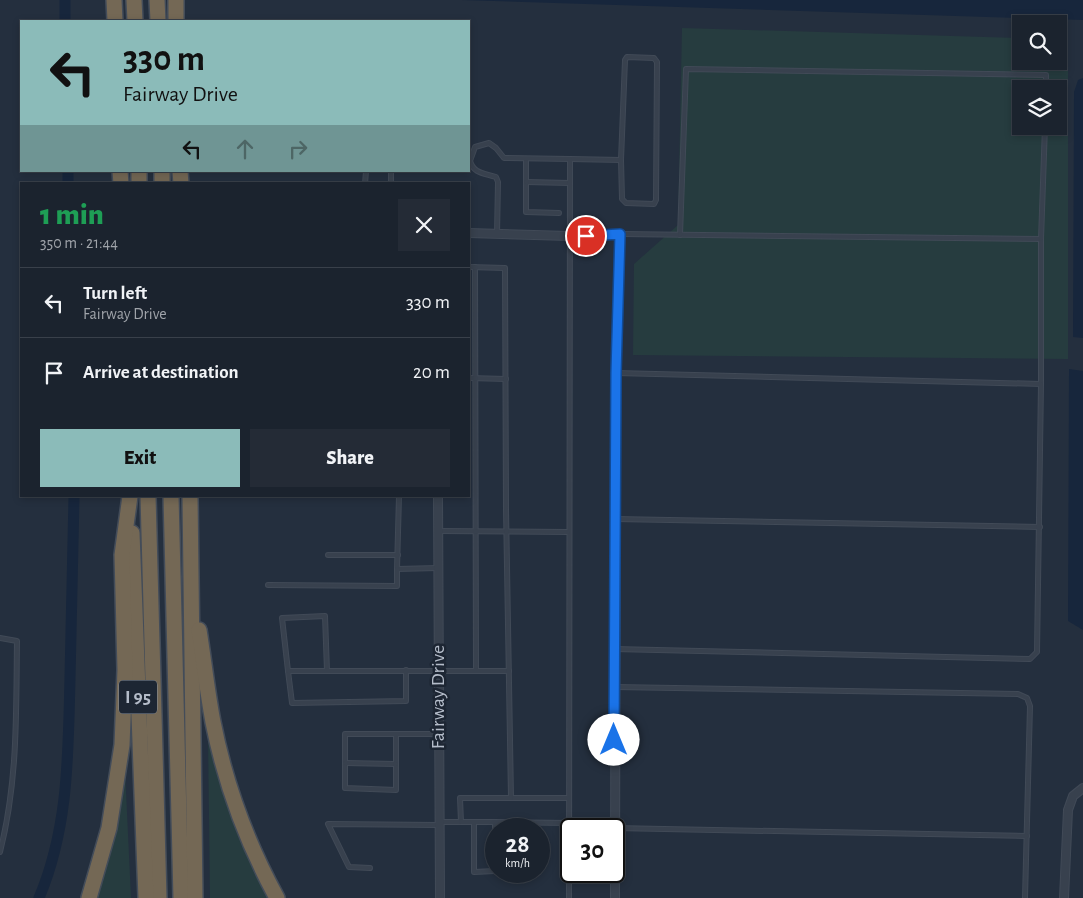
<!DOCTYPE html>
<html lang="en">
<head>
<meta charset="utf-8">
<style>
  body { margin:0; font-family:"Alegreya Sans",sans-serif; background:#242b36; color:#f1f3f6; height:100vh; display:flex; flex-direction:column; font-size:19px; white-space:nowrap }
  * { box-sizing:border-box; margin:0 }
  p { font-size:16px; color:#a0a4aa }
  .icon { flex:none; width:28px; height:28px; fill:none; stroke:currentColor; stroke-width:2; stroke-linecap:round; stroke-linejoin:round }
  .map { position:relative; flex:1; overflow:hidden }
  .panel { position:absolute; left:20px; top:182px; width:450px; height:315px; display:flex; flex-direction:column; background:#1b232e; border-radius:0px; box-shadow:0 2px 8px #0003,0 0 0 1px #39404a }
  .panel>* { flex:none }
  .hud { position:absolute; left:20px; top:20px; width:450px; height:152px; border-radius:0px; box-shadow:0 2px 8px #0003,0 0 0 1px #39404a; background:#8bbbb9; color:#111; overflow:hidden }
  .buttons { position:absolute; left:1012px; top:15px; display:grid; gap:10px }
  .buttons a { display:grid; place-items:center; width:55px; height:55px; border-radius:0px; background:#1b232e; box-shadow:0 2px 8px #0003,0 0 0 1px #39404a; font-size:25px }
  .speed { position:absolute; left:485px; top:818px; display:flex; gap:10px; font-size:25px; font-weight:700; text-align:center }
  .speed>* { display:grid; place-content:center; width:65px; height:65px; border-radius:50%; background:#1b232e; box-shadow:0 2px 8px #0003,0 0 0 1px #39404a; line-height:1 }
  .speed small { font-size:12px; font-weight:400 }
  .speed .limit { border:2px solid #111; border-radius:8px; background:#fff; color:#111 }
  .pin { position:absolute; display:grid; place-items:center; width:42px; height:42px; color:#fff; margin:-21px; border:2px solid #fff; border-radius:50%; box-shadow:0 1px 5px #0007 }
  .me { position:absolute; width:55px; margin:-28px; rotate:0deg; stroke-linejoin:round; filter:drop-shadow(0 0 4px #0008) }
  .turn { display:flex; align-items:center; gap:18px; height:105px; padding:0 20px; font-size:22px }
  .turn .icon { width:65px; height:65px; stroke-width:2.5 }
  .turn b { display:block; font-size:35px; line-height:42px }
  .lanes { display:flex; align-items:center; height:48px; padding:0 20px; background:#0003; justify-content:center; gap:25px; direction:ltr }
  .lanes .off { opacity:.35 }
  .round { display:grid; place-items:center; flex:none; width:52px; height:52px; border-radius:0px; background:#242b36 }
  .headline { display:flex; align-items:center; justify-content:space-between; height:85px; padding:0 20px }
  h1 { font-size:30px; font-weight:800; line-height:38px; color:#1e9e55 }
  .button { display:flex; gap:10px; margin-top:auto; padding:10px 20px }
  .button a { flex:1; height:58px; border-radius:0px; background:#8bbbb9; color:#111; font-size:20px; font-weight:800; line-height:58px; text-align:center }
  .button a+a { background:#242b36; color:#f1f3f6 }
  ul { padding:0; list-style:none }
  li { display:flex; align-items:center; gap:15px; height:70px; padding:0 20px; border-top:1px solid #39404a }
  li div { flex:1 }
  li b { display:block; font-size:19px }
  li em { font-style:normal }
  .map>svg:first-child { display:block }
</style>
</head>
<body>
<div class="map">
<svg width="1083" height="898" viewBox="0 0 1083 898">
  <rect width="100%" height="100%" fill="#242f3e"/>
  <g fill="#263c3f" fill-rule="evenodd">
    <path d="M682,28L1021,38V61H1059V39L1068,40V359L633,355L634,264L678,225ZM1021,89H1059V126H1021Z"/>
    <path d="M208,736L271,898H210Z"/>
    <path d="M125,770L131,898H95Z"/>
  </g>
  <g fill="#17263c">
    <path d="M461,0H1083V20Z"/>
    <path d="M1083,78V338L1073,337L1074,92L1078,80Z"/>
    <path d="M1069,369L1083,371V630L1068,621Z"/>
  </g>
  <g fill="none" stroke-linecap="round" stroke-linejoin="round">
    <g stroke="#17263c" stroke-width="11">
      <path d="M65,0V21"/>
      <path d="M68,171V184"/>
      <path d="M39,898C69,827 68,754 70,678C71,618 73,557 74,496"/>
    </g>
    <g stroke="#414a57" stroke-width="6">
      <g id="lane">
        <path d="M526,159V212L559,213"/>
        <path d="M570,159L621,160L622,199L626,203L654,204L656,200L657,62L654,58L627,57L625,60L621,160"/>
        <path d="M526,182L570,183"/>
        <path d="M365,184L366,171"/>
        <path d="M391,184V171"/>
        <path d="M497,234L498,182L496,177C484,173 474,174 470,161L475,147L489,143L496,148L504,158L570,159L569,898"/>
        <path d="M621,234L1041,239V384"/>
        <path d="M680,235L686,69L1046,75V89"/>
        <path d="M1041,239L1045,126"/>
        <path d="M475,267L476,671"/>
        <path d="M469,378L506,379"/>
        <path d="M399,496L397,569L438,568"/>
        <path d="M615,519L1040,527"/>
        <path d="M438,531L568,532"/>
        <path d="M328,555H398"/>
        <path d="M268,585L397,586V569"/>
        <path d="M0,638L17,641C16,713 18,781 0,852"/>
        <path d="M614,649L1030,659L1037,652L1041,384L616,373"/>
        <path d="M288,671L292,703L406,701V670"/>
        <path d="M327,671L325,616L282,618L288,671H509"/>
        <path d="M615,687L1018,694L1027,698L1030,706L1025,898"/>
        <path d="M396,734V790L345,788V734H438"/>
        <path d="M345,763L396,764"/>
        <path d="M511,798H568"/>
        <path d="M439,822H461L460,798H511L506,509L505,268L469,267"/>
        <path d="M461,822H474V872L495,871V822H474"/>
        <path d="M495,822L569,823"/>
        <path d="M614,828L1027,836"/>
        <path d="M370,868L349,867L328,824L438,825"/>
      </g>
    </g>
    <g stroke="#414a57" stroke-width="10">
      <g id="street">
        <path d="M469,233L569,236L620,234L616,373L615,898"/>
        <path d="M438,496L440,898"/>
        <path d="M1064,898L1068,810L1073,796L1083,788"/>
      </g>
    </g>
    <g stroke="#434c59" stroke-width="18">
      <g id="highway">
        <path d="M114,0L115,21"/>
        <path d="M134,0L135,21"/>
        <path d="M157,0L158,21"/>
        <path d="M176,0V21"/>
        <path d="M120,171L121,184"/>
        <path d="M139,171V184"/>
        <path d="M162,171V184"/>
        <path d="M180,171L181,184"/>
        <path d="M148,496L159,898"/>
        <path d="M171,496L181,898"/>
        <path d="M190,496L195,898"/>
        <path d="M132,533L146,898"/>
        <path d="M199,630C204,661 207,691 213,722C225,783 247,843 277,898"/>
        <path d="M89,898L109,828L122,745L125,670L122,555L130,496"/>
      </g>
    </g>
    <use href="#lane" stroke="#38414e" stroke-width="4"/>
    <use href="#street" stroke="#38414e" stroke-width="8"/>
    <use href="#highway" stroke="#746855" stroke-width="15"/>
  </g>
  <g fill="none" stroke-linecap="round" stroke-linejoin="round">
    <g stroke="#114b97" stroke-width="12">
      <path id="route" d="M586,236L620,234L616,373L614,740"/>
    </g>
    <use href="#route" stroke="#1a73e8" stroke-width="9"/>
  </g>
  <g text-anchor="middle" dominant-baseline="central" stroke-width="5" stroke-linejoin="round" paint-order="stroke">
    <rect fill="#1d2633" stroke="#878f9c" stroke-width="1" x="119" y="680.5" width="38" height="33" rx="4"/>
    <g font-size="19" font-weight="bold" fill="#b4bcc9">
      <text x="138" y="697">I 95</text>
    </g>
    <g font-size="20" fill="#b4bcc9" stroke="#1d2633">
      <text transform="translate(438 697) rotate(-90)">Fairway Drive</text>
    </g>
  </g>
</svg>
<div class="buttons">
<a><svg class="icon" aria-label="search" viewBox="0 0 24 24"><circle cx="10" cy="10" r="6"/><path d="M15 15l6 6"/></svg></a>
<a><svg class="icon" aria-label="layers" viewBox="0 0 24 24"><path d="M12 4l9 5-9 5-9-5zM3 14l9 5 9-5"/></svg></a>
</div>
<div class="speed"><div>28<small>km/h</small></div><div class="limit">30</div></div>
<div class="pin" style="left:586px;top:236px;background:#d93025"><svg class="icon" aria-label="arrive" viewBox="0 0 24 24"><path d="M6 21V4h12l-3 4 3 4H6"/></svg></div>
<svg class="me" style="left:614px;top:740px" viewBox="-20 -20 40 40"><circle r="19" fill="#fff"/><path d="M0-13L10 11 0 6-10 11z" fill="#1a73e8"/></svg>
<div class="hud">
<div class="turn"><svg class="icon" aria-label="left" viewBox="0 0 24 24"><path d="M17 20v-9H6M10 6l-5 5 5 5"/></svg><div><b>330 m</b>Fairway Drive</div></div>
<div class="lanes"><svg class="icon" aria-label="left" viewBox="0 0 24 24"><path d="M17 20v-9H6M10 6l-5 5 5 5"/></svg><svg class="icon off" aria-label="ahead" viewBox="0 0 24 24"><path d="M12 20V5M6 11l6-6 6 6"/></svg><svg class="icon off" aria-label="right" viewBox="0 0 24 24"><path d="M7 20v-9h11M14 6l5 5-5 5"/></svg></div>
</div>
<section class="panel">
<div class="headline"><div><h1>1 min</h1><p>350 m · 21:44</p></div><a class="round"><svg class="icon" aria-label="close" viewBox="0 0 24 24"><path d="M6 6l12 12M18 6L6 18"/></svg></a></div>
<ul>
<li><svg class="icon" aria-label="left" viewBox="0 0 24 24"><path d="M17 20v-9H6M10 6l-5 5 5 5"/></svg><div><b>Turn left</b><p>Fairway Drive</p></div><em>330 m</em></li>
<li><svg class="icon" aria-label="arrive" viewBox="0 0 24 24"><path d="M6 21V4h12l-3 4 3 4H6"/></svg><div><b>Arrive at destination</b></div><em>20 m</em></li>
</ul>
<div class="button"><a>Exit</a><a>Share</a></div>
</section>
</div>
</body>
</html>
